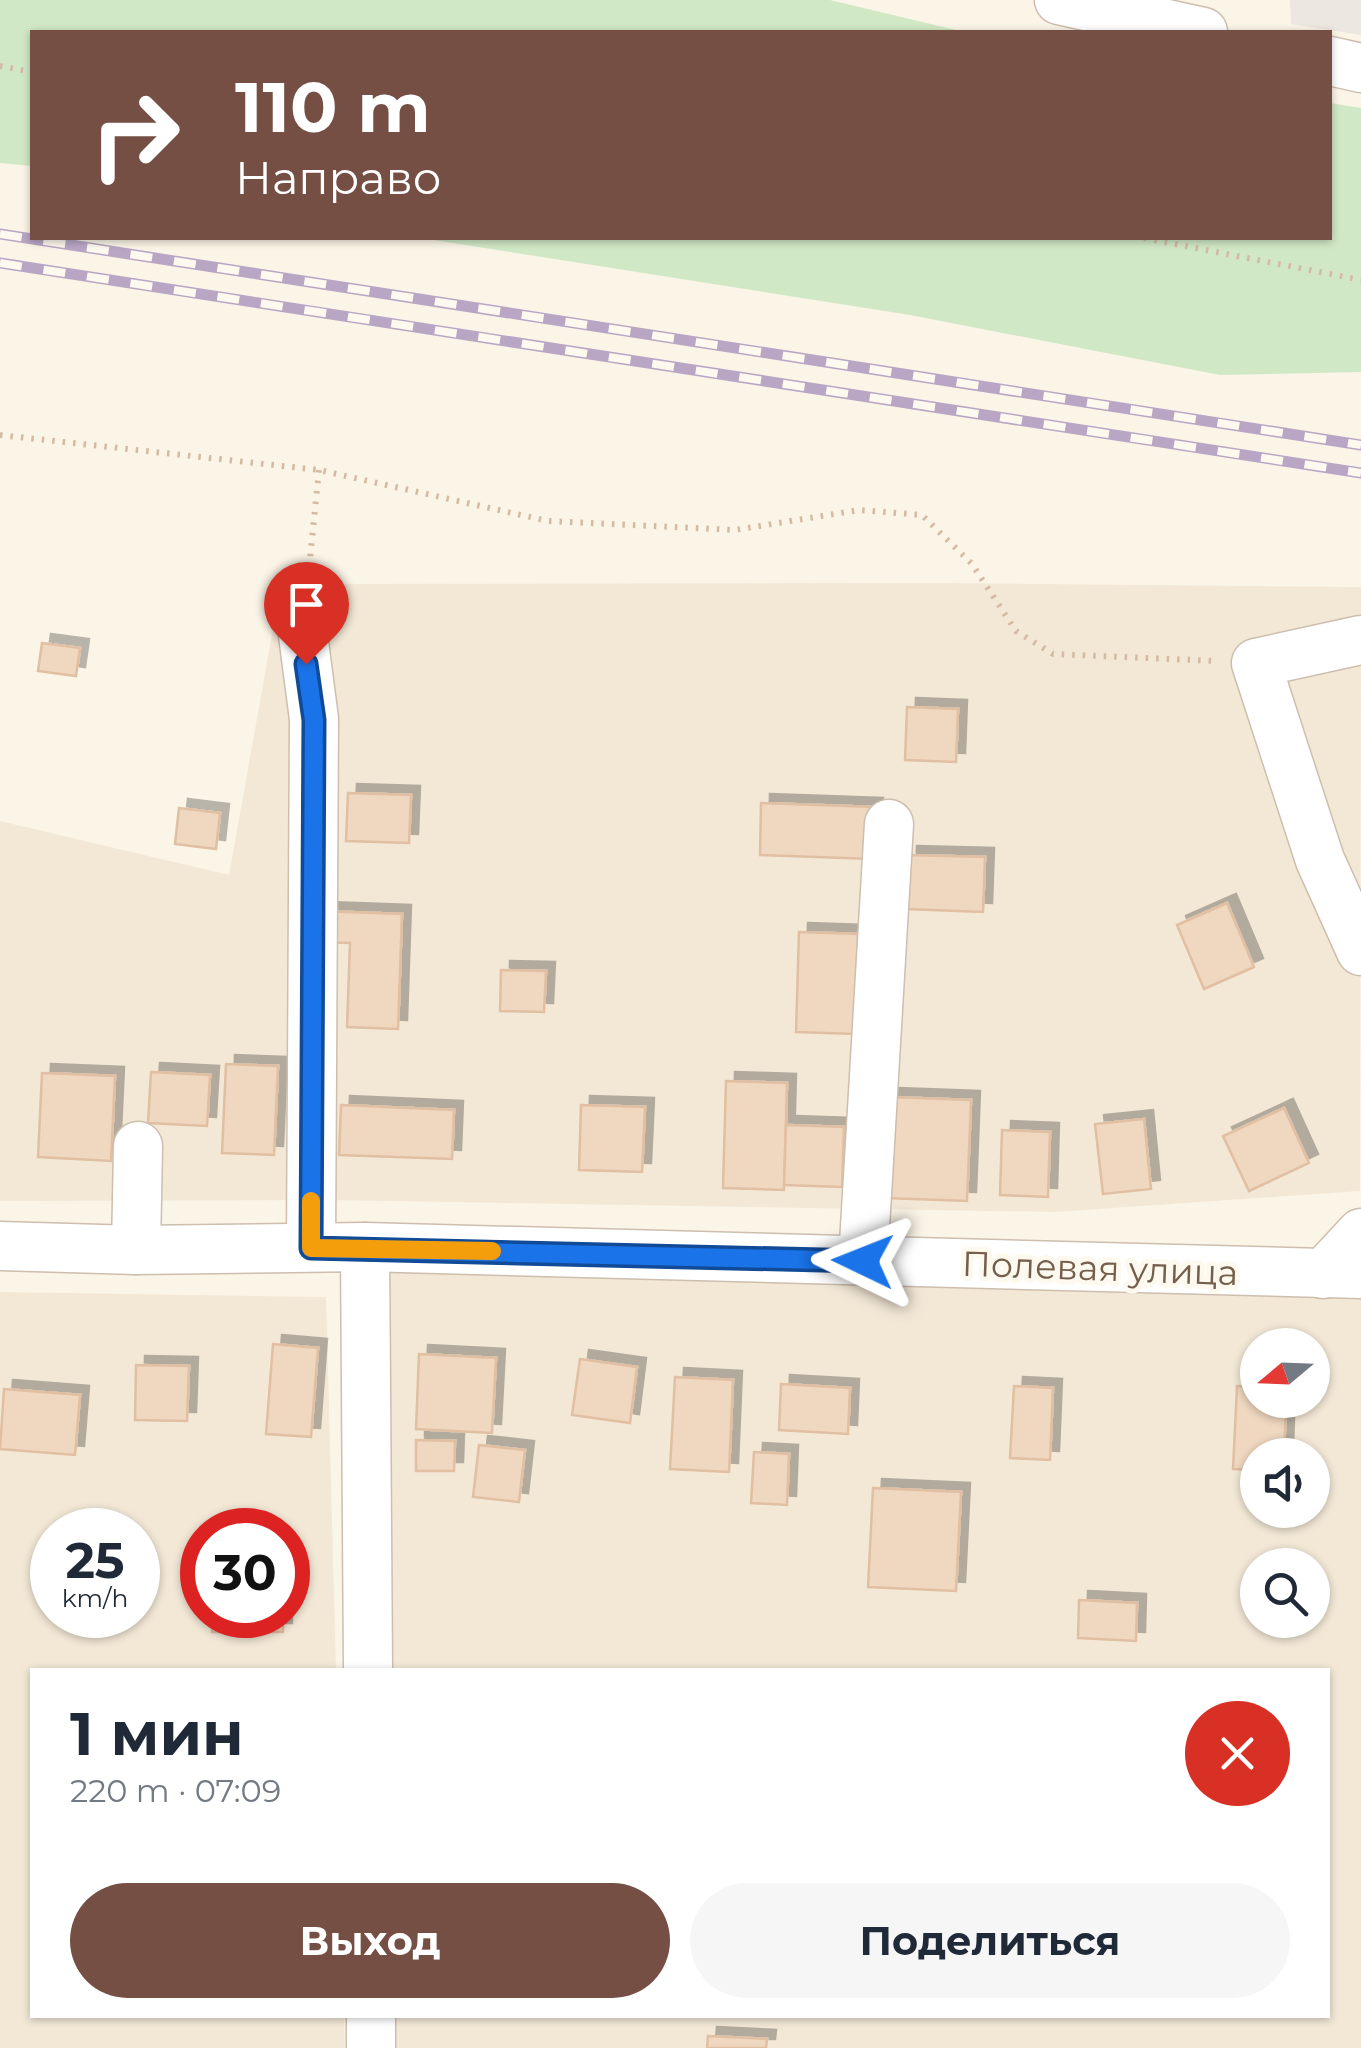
<!DOCTYPE html>
<html lang="ru">
<head>
<meta charset="utf-8">
<style>
  body { margin:0; font-family:Montserrat,sans-serif; background:#f6f6f7; color:#1f2937; height:100vh; display:flex; flex-direction:column; font-size:38px; white-space:nowrap }
  * { box-sizing:border-box; margin:0 }
  p { font-size:32px; color:#747a83 }
  .icon { flex:none; width:55px; height:55px; fill:none; stroke:currentColor; stroke-width:2; stroke-linecap:round; stroke-linejoin:round }
  .map { position:relative; flex:1; overflow:hidden }
  .panel { position:absolute; left:30px; top:1668px; width:1300px; height:350px; display:flex; flex-direction:column; background:#fff; border-radius:0px; box-shadow:0 2px 8px #0004 }
  .panel>* { flex:none }
  .top-card { position:absolute; left:30px; top:30px; width:1302px; height:210px; border-radius:0px; box-shadow:0 2px 8px #0004; background:#754f44; color:#fff; overflow:hidden }
  .needle { width:65px; rotate:251deg }
  .fabs { position:absolute; left:1240px; top:1328px; display:grid; gap:20px }
  .fabs a { display:grid; place-items:center; width:90px; height:90px; border-radius:50%; background:#fff; box-shadow:0 2px 8px #0004; font-size:50px }
  .speed { position:absolute; left:30px; top:1508px; display:flex; gap:20px; font-size:50px; font-weight:700; text-align:center }
  .speed>* { display:grid; place-content:center; width:130px; height:130px; border-radius:50%; background:#fff; box-shadow:0 2px 8px #0004; line-height:1 }
  .speed small { font-size:25px; font-weight:400 }
  .speed .limit { border:15px solid #d22; background:#fff; color:#111 }
  .pin { position:absolute; display:grid; place-items:center; width:85px; height:85px; color:#fff; margin:-102px -42px; border-radius:50% 50% 50% 0; rotate:-45deg; box-shadow:0 0 10px #0007 }
  .pin .icon { rotate:45deg }
  .me { position:absolute; width:110px; margin:-55px; rotate:272deg; stroke-linejoin:round; filter:drop-shadow(0 0 8px #0008) }
  .turn { display:flex; align-items:center; gap:35px; height:210px; padding:0 40px; font-size:45px }
  .turn .icon { width:130px; height:130px; stroke-width:2.5 }
  .turn b { display:block; font-size:70px; line-height:85px }
  .round { display:grid; place-items:center; flex:none; width:105px; height:105px; border-radius:52px; background:#f6f6f7 }
  .head { display:flex; align-items:center; justify-content:space-between; height:170px; padding:0 40px }
  h1 { font-size:60px; font-weight:700; line-height:75px }
  .button { display:flex; gap:20px; margin-top:auto; padding:20px 40px }
  .button a { flex:1; height:115px; border-radius:60px; background:#754f44; color:#fff; font-size:40px; font-weight:700; line-height:115px; text-align:center }
  .button a+a { background:#f6f6f7; color:#1f2937 }
  .map>svg:first-child { display:block }
</style>
</head>
<body>
<div class="map">
<svg width="1361" height="2048" viewBox="0 0 1361 2048">
  <defs>
    <filter id="shadow"><feDropShadow dx="9" dy="-9" stdDeviation="0" flood-color="#0004"/></filter>
  </defs>
  <rect width="100%" height="100%" fill="#fbf5e7"/>
  <g fill="#f3e8d6" fill-rule="evenodd">
    <path d="M935,583L1361,587L1360,1191L1055,1212L330,1200L0,1201V821L229,875L281,584Z"/>
    <path d="M383,1267L1361,1294V2048H390V2015H1328V1670H387ZM1258,1345H1312V1400H1258ZM1258,1455H1312V1510H1258ZM1258,1565H1312V1620H1258Z"/>
    <path d="M0,1292L326,1297L336,1670H32V2015H344L345,2048H0ZM52,1530H138V1615H52ZM202,1530H288V1615H202Z"/>
  </g>
  <path fill="#ece7e1" d="M1290,0H1361V35L1291,24Z"/>
  <g fill="#d1e8c6">
    <path d="M0,0H830L964,32H32V166L0,163Z"/>
    <path d="M1330,103L1361,108V372L1220,375L910,315L421,238H1330Z"/>
  </g>
  <g fill="#efd7c0" stroke="#e1bfa2" stroke-width="2.5" filter="url(#shadow)">
    <path d="M42,643L80,648L76,676L38,671Z"/>
    <path d="M907,707L958,709L956,762L905,760Z"/>
    <path d="M348,793L411,795L409,843L346,841Z"/>
    <path d="M761,803L874,807L873,859L760,855Z"/>
    <path d="M179,808L220,813L216,849L175,844Z"/>
    <path d="M908,855L985,857L983,912L906,909Z"/>
    <path d="M1227,903L1254,967L1204,989L1177,925Z"/>
    <path d="M320,911L402,914L398,1029L347,1027L350,943L319,942Z"/>
    <path d="M799,932L858,934L855,1034L796,1032Z"/>
    <path d="M501,970L546,971L544,1012L500,1011Z"/>
    <path d="M226,1064L278,1066L274,1155L222,1153Z"/>
    <path d="M151,1072L210,1075L207,1126L148,1123Z"/>
    <path d="M42,1073L115,1076L111,1161L38,1157Z"/>
    <path d="M726,1081L787,1083L784,1190L723,1188Z"/>
    <path d="M889,1097L971,1100L967,1201L885,1198Z"/>
    <path d="M341,1105L454,1110L452,1159L339,1155Z"/>
    <path d="M581,1105L645,1107L642,1172L579,1170Z"/>
    <path d="M1284,1108L1309,1163L1249,1191L1223,1136Z"/>
    <path d="M1144,1119L1151,1189L1103,1194L1095,1124Z"/>
    <path d="M786,1125L844,1127L842,1187L784,1185Z"/>
    <path d="M1002,1130L1050,1132L1048,1197L1000,1195Z"/>
    <path d="M273,1344L318,1348L311,1437L266,1434Z"/>
    <path d="M419,1354L496,1358L492,1433L416,1429Z"/>
    <path d="M580,1359L637,1367L630,1423L572,1415Z"/>
    <path d="M136,1365L189,1366L187,1421L135,1420Z"/>
    <path d="M675,1377L733,1380L729,1472L670,1469Z"/>
    <path d="M781,1384L850,1388L848,1434L779,1430Z"/>
    <path d="M1014,1386L1053,1388L1050,1460L1010,1458Z"/>
    <path d="M1237,1386L1258,1387V1400H1286L1284,1455H1258V1470L1233,1469Z"/>
    <path d="M4,1389L80,1395L75,1455L0,1449Z"/>
    <path d="M416,1440L455,1441L454,1471H416Z"/>
    <path d="M479,1445L525,1450L519,1502L473,1497Z"/>
    <path d="M754,1452L789,1454L787,1505L751,1503Z"/>
    <path d="M873,1488L961,1492L956,1591L868,1587Z"/>
    <path d="M1079,1600L1137,1603L1136,1641L1078,1638Z"/>
    <rect x="212" y="1615" width="71" height="17"/>
    <path d="M708,2036L767,2039L766,2048H707Z"/>
  </g>
  <g fill="none" stroke-linecap="round" stroke-linejoin="round">
    <g stroke="#cdbeae" stroke-width="51">
      <g id="minor">
        <path d="M1059,0L1203,32"/>
        <path d="M1330,61L1361,68"/>
        <path d="M303,635L314,719L311,1247"/>
        <path d="M1361,640L1256,663L1320,860L1361,951"/>
        <path d="M0,1246L136,1250L365,1247L1361,1274"/>
        <path d="M365,1247L368,1670"/>
        <path d="M136,1250L138,1146"/>
        <path d="M863,1261L889,824"/>
        <path d="M1323,1274L1361,1233"/>
        <path d="M371,2015V2048"/>
      </g>
    </g>
    <g stroke="#d4baa3" stroke-width="6" stroke-dasharray="2.5 8" stroke-linecap="butt">
      <path d="M0,66L32,72"/>
      <path d="M1144,238L1361,280"/>
      <path d="M0,435L319,470L548,521L735,530L859,510L922,515L972,564L1016,631L1053,654L1217,661"/>
      <path d="M306,598L319,470"/>
    </g>
    <use href="#minor" stroke="#fff" stroke-width="48"/>
    <g stroke="#b9a6c5" stroke-width="11">
      <g id="rail">
        <path d="M0,234L1361,445"/>
        <path d="M0,263L1361,473"/>
      </g>
    </g>
    <use href="#rail" stroke="#fef9ee" stroke-width="8" stroke-dasharray="22" stroke-linecap="butt"/>
  </g>
  <g fill="none" stroke-linecap="round" stroke-linejoin="round">
    <g stroke="#114b97" stroke-width="25">
      <path id="route" d="M306,664L314,720L311,1248L863,1261"/>
    </g>
    <use href="#route" stroke="#1a73e8" stroke-width="18"/>
    <path stroke="#f59e0b" stroke-width="18" d="M311,1201V1248L492,1251"/>
  </g>
  <g text-anchor="middle" dominant-baseline="central" stroke-width="10" stroke-linejoin="round" paint-order="stroke">
    <g font-size="35" fill="#745e4d" stroke="#fef9ee">
      <text transform="translate(1100 1268) rotate(2)">Полевая улица</text>
    </g>
  </g>
</svg>
<div class="fabs">
<a><svg class="needle" viewBox="-14 -14 28 28"><path d="M0-13l5 13h-10z" fill="#e53935"/><path d="M0 13l5-13h-10z" fill="#747a83"/></svg></a>
<a><svg class="icon" aria-label="sound" viewBox="0 0 24 24"><path d="M4 9h4l5-4v14l-5-4H4zM17 9q2 3 0 6"/></svg></a>
<a><svg class="icon" aria-label="search" viewBox="0 0 24 24"><circle cx="10" cy="10" r="6"/><path d="M15 15l6 6"/></svg></a>
</div>
<div class="speed"><div>25<small>km/h</small></div><div class="limit">30</div></div>
<div class="pin" style="left:306px;top:664px;background:#d93025"><svg class="icon" aria-label="arrive" viewBox="0 0 24 24"><path d="M6 21V4h12l-3 4 3 4H6"/></svg></div>
<svg class="me" style="left:863px;top:1261px" viewBox="-20 -20 40 40"><path d="M0-17L14 15 0 8-14 15z" fill="#1a73e8" stroke="#fff" stroke-width="4"/></svg>
<div class="top-card">
<div class="turn"><svg class="icon" aria-label="right" viewBox="0 0 24 24"><path d="M7 20v-9h11M14 6l5 5-5 5"/></svg><div><b>110 m</b>Направо</div></div>
</div>
<section class="panel">
<div class="head"><div><h1>1 мин</h1><p>220 m · 07:09</p></div><a class="round" style="background:#d93025;color:#fff"><svg class="icon" aria-label="close" viewBox="0 0 24 24"><path d="M6 6l12 12M18 6L6 18"/></svg></a></div>
<div class="button"><a>Выход</a><a>Поделиться</a></div>
</section>
</div>
</body>
</html>
